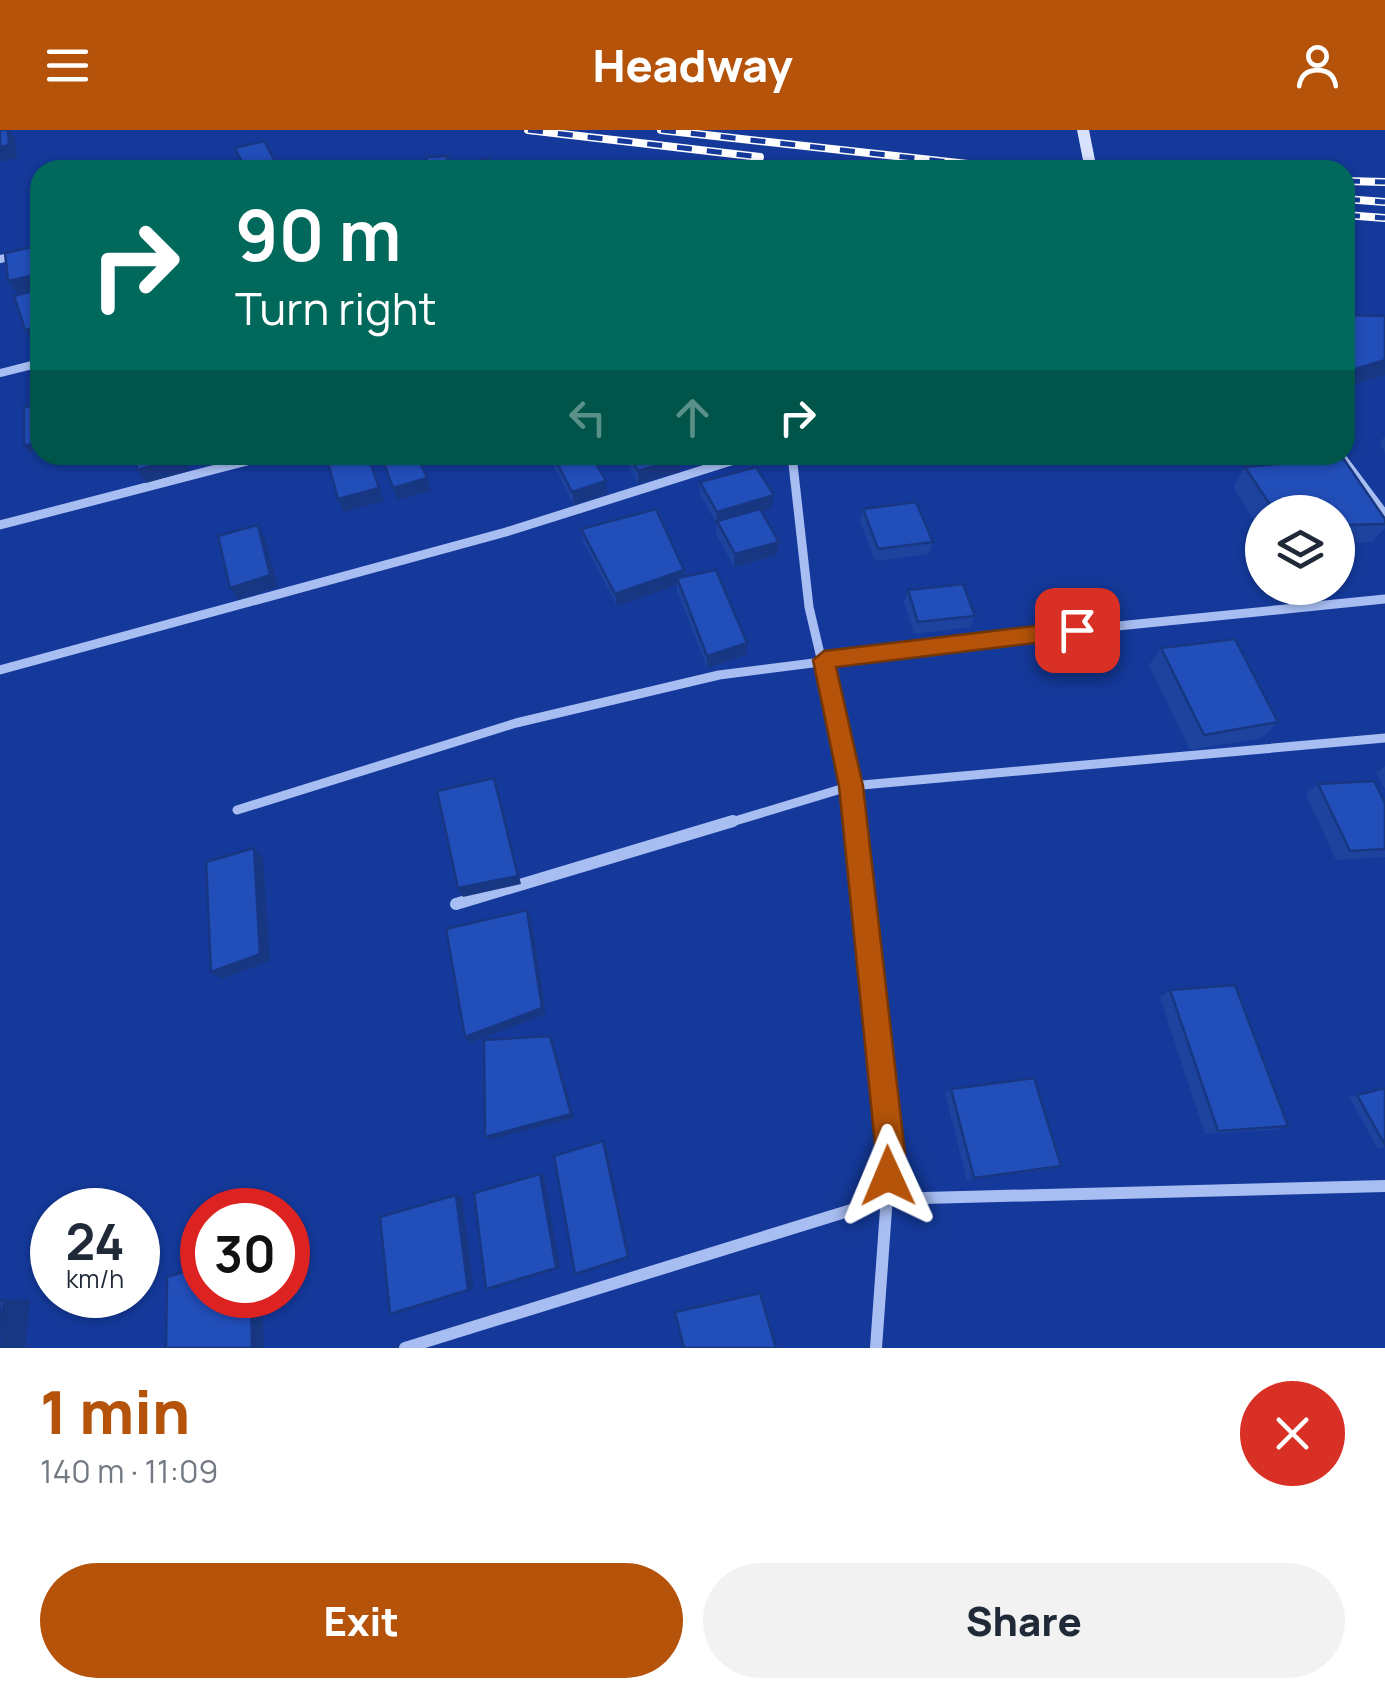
<!DOCTYPE html>
<html lang="en">
<head>
<meta charset="utf-8">
<style>
  body { margin:0; font-family:Manrope,sans-serif; background:#f2f2f3; color:#1f2937; height:100vh; display:flex; flex-direction:column; font-size:38px; white-space:nowrap }
  * { box-sizing:border-box; margin:0 }
  p { font-size:32px; color:#747a83 }
  .icon { flex:none; width:55px; height:55px; fill:none; stroke:currentColor; stroke-width:2; stroke-linecap:round; stroke-linejoin:round }
  .map { position:relative; height:1218px; overflow:hidden }
  .sheet { display:flex; flex-direction:column; background:#fff; flex:1 }
  .sheet>* { flex:none }
  .banner { position:absolute; left:30px; top:30px; width:1325px; height:305px; border-radius:30px; box-shadow:0 2px 8px #0004; background:#00695c; color:#fff; overflow:hidden }
  .fabs { position:absolute; left:1245px; top:365px; display:grid; gap:20px }
  .fabs a { display:grid; place-items:center; width:110px; height:110px; border-radius:50%; background:#fff; box-shadow:0 2px 8px #0004; font-size:50px }
  .speed { position:absolute; left:30px; top:1058px; display:flex; gap:20px; font-size:50px; font-weight:700; text-align:center }
  .speed>* { display:grid; place-content:center; width:130px; height:130px; border-radius:50%; background:#fff; box-shadow:0 2px 8px #0004; line-height:1 }
  .speed small { font-size:25px; font-weight:400 }
  .speed .limit { border:15px solid #d22; background:#fff; color:#111 }
  .pin { position:absolute; display:grid; place-items:center; width:85px; height:85px; color:#fff; margin:-42px; border-radius:20px; box-shadow:0 5px 15px #0006 }
  .me { position:absolute; width:110px; margin:-55px; rotate:359deg; stroke-linejoin:round; filter:drop-shadow(0 0 8px #0008) }
  .turn { display:flex; align-items:center; gap:35px; height:210px; padding:0 40px; font-size:45px }
  .turn .icon { width:130px; height:130px; stroke-width:2.5 }
  .turn b { display:block; font-size:70px; line-height:85px }
  .lanes { display:flex; align-items:center; height:95px; padding:0 40px; background:#0003; justify-content:center; gap:50px; direction:ltr }
  .lanes .off { opacity:.35 }
  .round { display:grid; place-items:center; flex:none; width:105px; height:105px; border-radius:52px; background:#f2f2f3 }
  .headline { display:flex; align-items:center; justify-content:space-between; height:170px; padding:0 40px }
  h1 { font-size:60px; font-weight:800; line-height:75px; color:#b45309 }
  .primary-button { display:flex; gap:20px; margin-top:auto; padding:20px 40px }
  .primary-button a { flex:1; height:115px; border-radius:60px; background:#b45309; color:#fff; font-size:40px; font-weight:800; line-height:115px; text-align:center }
  .primary-button a+a { background:#f2f2f3; color:#1f2937 }
  header { display:flex; justify-content:space-between; align-items:center; height:130px; padding:0 40px; background:#b45309; color:#fff; font-size:45px; font-weight:800 }
  .map>svg:first-child { display:block }
</style>
</head>
<body>
<header><svg class="icon" aria-label="menu" viewBox="0 0 24 24"><path d="M4 6h16M4 12h16M4 18h16"/></svg>Headway<svg class="icon" aria-label="person" viewBox="0 0 24 24"><circle cx="12" cy="8" r="4"/><path d="M4 21q1-7 8-7t8 7"/></svg></header>
<div class="map">
<svg width="1385" height="1218" viewBox="0 0 1385 1218">
  <rect width="100%" height="100%" fill="#14399a"/>
  <g fill="none" stroke-linecap="round" stroke-linejoin="round">
    <g stroke="#a8bef3" stroke-width="8">
      <path d="M0,129L40,120"/>
      <path d="M0,243L40,233"/>
    </g>
    <g stroke="#a8bef3" stroke-width="9">
      <path d="M792,325L809,477L851,656L855,694"/>
      <path d="M1340,325L1385,385"/>
      <path d="M0,395L270,325"/>
      <path d="M0,540L506,402L750,325"/>
      <path d="M237,680L516,593L719,545L1058,502L1385,469"/>
      <path d="M725,694L851,656L1385,608"/>
    </g>
    <g stroke="#a8bef3" stroke-width="12">
      <path d="M855,691L890,1024L876,1218"/>
      <path d="M456,774L733,691"/>
      <path d="M405,1218L887,1069L1385,1056"/>
    </g>
    <path fill="#d7e1fd" fill-rule="evenodd" d="M1077,0H1089L1097,40H1085Z"/>
    <g stroke="#fff" stroke-width="8">
      <g id="rail">
        <path d="M528,0L760,27"/>
        <path d="M661,0L1022,40"/>
        <path d="M1345,51L1385,52"/>
        <path d="M1345,69L1385,72"/>
        <path d="M1345,85L1385,88"/>
      </g>
    </g>
    <use href="#rail" stroke="#14399a" stroke-width="5" stroke-dasharray="15" stroke-linecap="butt"/>
  </g>
  <g fill="#1d439f">
    <path d="M1385,306V324L1380,312Z"/>
    <path d="M548,325H591L607,364L574,375Z"/>
    <path d="M623,325H677L680,342L638,354Z"/>
    <path d="M1245,337L1385,389V398L1372,412L1338,413V382H1262V403L1233,356Z"/>
    <path d="M700,352L772,378L761,381L779,412L777,425L734,437L716,404L717,394L700,365Z"/>
    <path d="M863,379L933,412L929,424L875,431L860,391Z"/>
    <path d="M581,399L684,446L746,525L707,538L677,460V455L617,476L583,411Z"/>
    <path d="M908,460L975,486L970,497L914,504L904,472Z"/>
    <path d="M1161,518L1278,592L1262,608L1190,620L1149,535Z"/>
    <path d="M1385,636V659L1376,643Z"/>
    <path d="M1318,654L1385,673V727L1336,730L1306,664Z"/>
    <path d="M1170,860L1288,996L1274,1000L1205,1004L1160,867Z"/>
    <path d="M1385,958V1017L1378,1019L1349,967Z"/>
    <path d="M951,959L1061,1036L1052,1039L967,1050L945,964Z"/>
  </g>
  <g fill="#183782">
    <path d="M8,0H10L15,8L17,28L0,32V17Z"/>
    <path d="M40,144V160L18,165L8,151Z"/>
    <path d="M40,196V212L34,214L25,200Z"/>
    <path d="M1385,230V245L1345,257V242Z"/>
    <path d="M40,312V320L29,322L24,316Z"/>
    <path d="M180,325H185L189,341L146,353L137,340Z"/>
    <path d="M368,325L384,371L344,382L338,369Z"/>
    <path d="M1084,325L1083,326L1048,332L1051,326Z"/>
    <path d="M679,329L680,342L638,354V341Z"/>
    <path d="M427,348L431,361L397,370L393,358Z"/>
    <path d="M606,351L607,364L574,375L572,362Z"/>
    <path d="M774,365L772,378L718,394L717,391L716,394L717,382Z"/>
    <path d="M258,395L265,408L278,457L238,470L230,458Z"/>
    <path d="M779,412L777,425L734,437L735,424Z"/>
    <path d="M684,440V452L677,448V455L617,476L615,464Z"/>
    <path d="M747,513L746,525L707,538V526Z"/>
    <path d="M494,648L498,658L521,754L463,767L458,758Z"/>
    <path d="M254,718L263,727L270,831L221,849L211,842Z"/>
    <path d="M527,780L531,788L546,884L470,913L465,907Z"/>
    <path d="M550,906L553,911L574,988L490,1010L485,1007Z"/>
    <path d="M603,1011L606,1014L630,1128L575,1144Z"/>
    <path d="M540,1044L544,1046L560,1138L492,1159H486Z"/>
    <path d="M456,1065L462,1067L474,1159L398,1183L390,1184Z"/>
    <path d="M251,1165H262L264,1218H252Z"/>
    <path d="M30,1169L25,1218H0L4,1170Z"/>
  </g>
  <g fill="#224eb9" stroke="#183782" stroke-width="2.5">
    <path d="M0,0H8L9,15L0,17Z"/>
    <path d="M264,11L280,40H246L235,18Z"/>
    <path d="M448,26L446,39H425L427,27Z"/>
    <path d="M489,29L495,40H477L473,33Z"/>
    <path d="M40,115V144L8,151L5,123Z"/>
    <path d="M40,159V196L25,200L14,166Z"/>
    <path d="M1345,185L1385,186V230L1345,242Z"/>
    <path d="M40,274V312L24,316V277Z"/>
    <path d="M135,325H180L181,328L137,340Z"/>
    <path d="M326,325H368L379,358L338,369Z"/>
    <path d="M381,325H417L427,348L393,358Z"/>
    <path d="M553,325H591L606,351L572,362Z"/>
    <path d="M629,325H677L679,329L638,341Z"/>
    <path d="M1343,328L1385,389V394L1338,395V382H1275L1245,337Z"/>
    <path d="M756,337L774,365L717,382L700,352Z"/>
    <path d="M916,372L933,412L878,419L863,379Z"/>
    <path d="M656,379L684,440L615,464L581,399Z"/>
    <path d="M760,379L779,412L735,424L717,391Z"/>
    <path d="M258,395L270,445L230,458L218,406Z"/>
    <path d="M716,440L747,513L707,526L677,448Z"/>
    <path d="M963,454L975,486L918,492L908,460Z"/>
    <path d="M1235,509L1278,592L1204,605L1161,518Z"/>
    <path d="M494,648L518,746L458,758L437,661Z"/>
    <path d="M1374,651L1385,673V719L1350,721L1318,654Z"/>
    <path d="M254,718L260,824L211,842L206,732Z"/>
    <path d="M527,780L542,878L465,907L446,799Z"/>
    <path d="M1235,855L1288,996L1218,1001L1170,860Z"/>
    <path d="M550,906L571,984L485,1007L484,910Z"/>
    <path d="M1034,948L1061,1036L974,1048L951,959Z"/>
    <path d="M1385,958V1015L1357,965Z"/>
    <path d="M603,1011L628,1127L575,1144L554,1026Z"/>
    <path d="M540,1044L556,1138L486,1159L474,1063Z"/>
    <path d="M456,1065L468,1160L390,1184L380,1087Z"/>
    <path d="M202,1136V1165H251L252,1218H166L167,1147Z"/>
    <path d="M760,1163L776,1218H684L675,1182Z"/>
    <path d="M4,1170L0,1203V1171Z"/>
  </g>
  <path fill="#b45309" stroke="#753606" stroke-width="2.5" d="M1077,491L1088,500L1077,508L836,537L863,656L905,1024L899,1057L888,1061L878,1057L874,1046L876,1024L839,656L813,530L824,521Z"/>
</svg>
<div class="fabs">
<a><svg class="icon" aria-label="layers" viewBox="0 0 24 24"><path d="M12 4l9 5-9 5-9-5zM3 14l9 5 9-5"/></svg></a>
</div>
<div class="speed"><div>24<small>km/h</small></div><div class="limit">30</div></div>
<div class="pin" style="left:1077px;top:500px;background:#d93025"><svg class="icon" aria-label="arrive" viewBox="0 0 24 24"><path d="M6 21V4h12l-3 4 3 4H6"/></svg></div>
<svg class="me" style="left:888px;top:1046px" viewBox="-20 -20 40 40"><path d="M0-17L14 15 0 8-14 15z" fill="#b45309" stroke="#fff" stroke-width="4"/></svg>
<div class="banner">
<div class="turn"><svg class="icon" aria-label="right" viewBox="0 0 24 24"><path d="M7 20v-9h11M14 6l5 5-5 5"/></svg><div><b>90 m</b>Turn right</div></div>
<div class="lanes"><svg class="icon off" aria-label="left" viewBox="0 0 24 24"><path d="M17 20v-9H6M10 6l-5 5 5 5"/></svg><svg class="icon off" aria-label="ahead" viewBox="0 0 24 24"><path d="M12 20V5M6 11l6-6 6 6"/></svg><svg class="icon" aria-label="right" viewBox="0 0 24 24"><path d="M7 20v-9h11M14 6l5 5-5 5"/></svg></div>
</div>
</div>
<section class="sheet">
<div class="headline"><div><h1>1 min</h1><p>140 m · 11:09</p></div><a class="round" style="background:#d93025;color:#fff"><svg class="icon" aria-label="close" viewBox="0 0 24 24"><path d="M6 6l12 12M18 6L6 18"/></svg></a></div>
<div class="primary-button"><a>Exit</a><a>Share</a></div>
</section>
</body>
</html>
